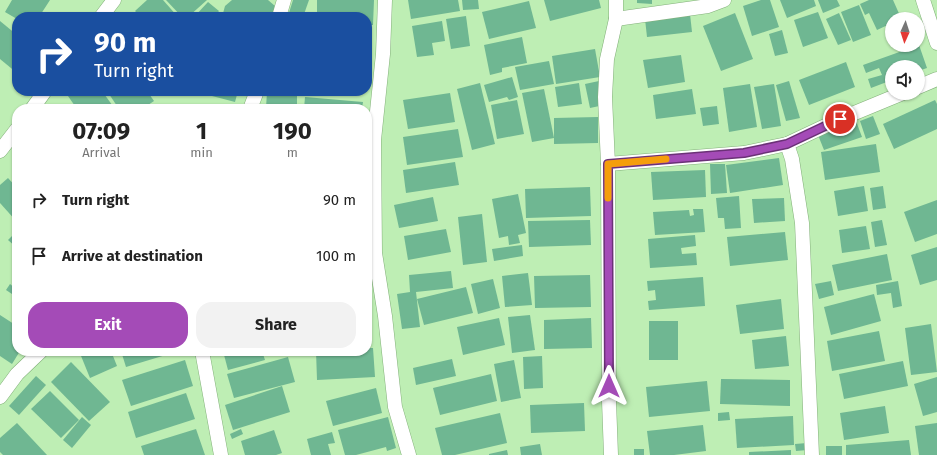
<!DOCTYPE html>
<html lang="en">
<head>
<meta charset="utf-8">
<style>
  body { margin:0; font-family:"Fira Sans",sans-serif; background:#f2f2f2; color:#222; height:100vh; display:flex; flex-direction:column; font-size:15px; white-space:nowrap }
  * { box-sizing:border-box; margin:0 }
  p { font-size:13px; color:#767676 }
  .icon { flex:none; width:22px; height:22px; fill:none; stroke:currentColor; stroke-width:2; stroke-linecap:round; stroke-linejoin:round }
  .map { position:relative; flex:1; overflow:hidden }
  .drawer { position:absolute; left:12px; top:104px; width:360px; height:252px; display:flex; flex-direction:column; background:#fff; border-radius:16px; box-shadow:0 1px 3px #0004 }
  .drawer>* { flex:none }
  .guide { position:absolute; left:12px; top:12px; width:360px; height:84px; border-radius:16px; box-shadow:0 1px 3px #0004; background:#1a4fa0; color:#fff; overflow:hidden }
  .needle { width:26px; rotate:183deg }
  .fabs { position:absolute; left:885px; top:12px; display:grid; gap:8px }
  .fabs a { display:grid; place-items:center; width:40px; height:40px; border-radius:50%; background:#fff; box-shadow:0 1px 3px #0004; font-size:20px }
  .pin { position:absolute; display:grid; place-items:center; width:34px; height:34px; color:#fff; margin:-17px; border:2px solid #fff; border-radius:50%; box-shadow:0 1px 4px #0007 }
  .me { position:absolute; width:44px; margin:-22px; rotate:0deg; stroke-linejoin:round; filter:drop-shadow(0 0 3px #0008) }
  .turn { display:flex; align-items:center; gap:14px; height:84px; padding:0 16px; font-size:18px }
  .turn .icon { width:52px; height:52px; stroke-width:2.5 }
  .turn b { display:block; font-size:28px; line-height:34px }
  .eta { display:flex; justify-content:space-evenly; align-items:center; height:68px; text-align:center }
  .eta b { font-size:24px; font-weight:700; line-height:28px }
  .cta { display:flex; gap:8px; margin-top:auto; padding:8px 16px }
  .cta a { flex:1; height:46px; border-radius:16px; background:#a44bb7; color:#fff; font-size:16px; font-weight:700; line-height:46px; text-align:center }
  .cta a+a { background:#f2f2f2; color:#222 }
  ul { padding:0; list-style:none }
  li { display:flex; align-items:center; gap:12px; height:56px; padding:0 16px }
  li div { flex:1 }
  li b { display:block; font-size:15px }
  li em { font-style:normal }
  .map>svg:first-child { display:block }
</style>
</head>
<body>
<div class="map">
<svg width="937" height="455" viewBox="0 0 937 455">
  <rect width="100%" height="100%" fill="#beeeb4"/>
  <g fill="#6fb792">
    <path d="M12,0H50L39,17H17V19L5,12Z"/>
    <path d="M147,0H163L178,17H141L135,11Z"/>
    <path d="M166,0H207L188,17H182Z"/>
    <path d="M232,0H268L275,6L272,17H222L225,6Z"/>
    <path d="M293,0H309L303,17L288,16Z"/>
    <path d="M317,0H374L373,25H367V17H317Z"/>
    <path d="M408,0H458L460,11L411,19Z"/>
    <path d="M462,0H478L479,9L463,10Z"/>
    <path d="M544,0H599L601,8L550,21Z"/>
    <path d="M637,0H652V4L637,3Z"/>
    <path d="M761,0H770L779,27L752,36L743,6Z"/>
    <path d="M780,0H814L816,6L787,18Z"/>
    <path d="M818,0H837L840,6L823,13Z"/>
    <path d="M869,0H893L901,18L892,19V23L877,30L869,13L865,15L860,4Z"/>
    <path d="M529,1L536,28L489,39L482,12Z"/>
    <path d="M208,2L219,11L214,17H194Z"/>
    <path d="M859,5L871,35L853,42L841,12Z"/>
    <path d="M818,12L828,38L803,47L794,20Z"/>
    <path d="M735,13L753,59L721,71L703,26Z"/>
    <path d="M839,13L851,40L838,45L826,19Z"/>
    <path d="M690,14L692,32L647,37L645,19Z"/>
    <path d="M466,16L470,46L451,49L446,19Z"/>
    <path d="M0,21L17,35V73L0,59Z"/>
    <path d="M442,21L445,41L432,43L434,55L417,57L412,26Z"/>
    <path d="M782,30L788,53L775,56L769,34Z"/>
    <path d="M367,36H370L368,69H367Z"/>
    <path d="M522,37L527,63L502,68V72L490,75L484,45Z"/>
    <path d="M919,45L927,68L918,71V67H892V80L871,88L868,79L882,75L879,68L866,73L863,65Z"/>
    <path d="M595,49L600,77L556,84L552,56Z"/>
    <path d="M681,55L685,82L648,88L643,60Z"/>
    <path d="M549,61L554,84L520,90L515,67Z"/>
    <path d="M846,62L855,87L809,105L799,80Z"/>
    <path d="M512,77L518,97L509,100L507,97L489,102L484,85Z"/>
    <path d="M599,81L604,105L590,108L585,84Z"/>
    <path d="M789,81L800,118L786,121L776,85Z"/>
    <path d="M480,83L495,144L472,150L457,89Z"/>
    <path d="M579,83L582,104L558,107L555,87Z"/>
    <path d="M750,84L757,127L729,132L723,88Z"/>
    <path d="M774,84L781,126L762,129L754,87Z"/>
    <path d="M544,89L554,138L532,142L522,93Z"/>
    <path d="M692,89L696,114L656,119L653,95Z"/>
    <path d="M75,91H102L115,109H77L68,96Z"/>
    <path d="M107,91H147L154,101L142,109H119Z"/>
    <path d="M193,91H238L235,102Z"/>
    <path d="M267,91H297V109H266Z"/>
    <path d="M450,93L455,122L408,129L403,100Z"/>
    <path d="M305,97L363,102L362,109H304Z"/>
    <path d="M517,100L524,134L497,139L491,105Z"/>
    <path d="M935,100L937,104V129L894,149L883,124Z"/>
    <path d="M717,106L719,124L703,126L700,108Z"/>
    <path d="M873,116L880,134L866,139L860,121Z"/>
    <path d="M598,117V143L554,144V118Z"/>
    <path d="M856,121L862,137L824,150L818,135Z"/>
    <path d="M458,129L463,157L407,165L403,137Z"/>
    <path d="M876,144L880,172L825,180L821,152Z"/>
    <path d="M779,158L783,185L730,193L726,165Z"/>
    <path d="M455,162L459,185L406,193L403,170Z"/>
    <path d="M710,164H725L727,193L711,194Z"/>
    <path d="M705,170L706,197L653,200L651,172Z"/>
    <path d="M8,178L17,188V222L0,203V185Z"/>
    <path d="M864,186L868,211L838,216L834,191Z"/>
    <path d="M883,186L886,208L873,210L870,188Z"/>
    <path d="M590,187L591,216L526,218L525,189Z"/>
    <path d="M518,194L526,233L518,235L520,243L509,245L508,236L499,238L492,199Z"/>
    <path d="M739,196L741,228L725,229L724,218H718L716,198Z"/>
    <path d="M433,197L438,221L399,228L394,205Z"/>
    <path d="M784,198L785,221L754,223L752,199Z"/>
    <path d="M937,200V234L915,242L904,212Z"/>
    <path d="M693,209H703L705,232L655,235L653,212L689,210L690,216L694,215Z"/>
    <path d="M482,214L487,262L463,265L458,217Z"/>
    <path d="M590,220L591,245L529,247L528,221Z"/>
    <path d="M882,220L887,245L875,247L871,222Z"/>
    <path d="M866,226L870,249L842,253L839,230Z"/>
    <path d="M446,229L451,252L408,260L404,236Z"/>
    <path d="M17,231V248L8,240Z"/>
    <path d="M785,232L788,260L730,266L727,237Z"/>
    <path d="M695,235L696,246L681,248L682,254L696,253L697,265L650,268L648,239Z"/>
    <path d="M522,245L523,256L494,261L492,249Z"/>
    <path d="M937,247V280L920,285L911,255Z"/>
    <path d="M887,254L892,280L838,291L832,265Z"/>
    <path d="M451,271L453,288L416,292L420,327L402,329L397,294L410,292L409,275Z"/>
    <path d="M528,273L532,305L505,307L502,276Z"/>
    <path d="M590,275L591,307L535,308L534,276Z"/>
    <path d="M703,277L705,306L649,310L648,301L656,300L655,290L648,291L647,281Z"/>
    <path d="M493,279L500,308L478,314L471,284Z"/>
    <path d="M831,281L834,295L819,299L815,284Z"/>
    <path d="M898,281L902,306L893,308L891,293L877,295L876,285Z"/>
    <path d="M10,284L16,289L12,294L6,290Z"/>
    <path d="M466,287L473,313L424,325L417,299Z"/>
    <path d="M874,294L881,321L831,335L824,307Z"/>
    <path d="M781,299L784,329L740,334L736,305Z"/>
    <path d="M0,315L17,326V351H20L12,364L0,356Z"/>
    <path d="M530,315L535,350L512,353L508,317Z"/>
    <path d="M499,318L505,345L463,355L457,327Z"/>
    <path d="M591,318L592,348L544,349V320Z"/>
    <rect x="649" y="321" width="29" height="39"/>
    <path d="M931,324L937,372L911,375L905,328Z"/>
    <path d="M879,331L885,361L832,371L827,341Z"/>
    <path d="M786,336L789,366L755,369L752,340Z"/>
    <path d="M367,348H373L375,377L317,380L316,351H367Z"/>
    <path d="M79,351H111L117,366L90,378Z"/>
    <path d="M121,351H179L126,367Z"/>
    <path d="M223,351H262L265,360L228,370Z"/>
    <path d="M542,356L543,388L524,389L523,357Z"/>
    <path d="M288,357L295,382L234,398L227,374Z"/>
    <path d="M452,359L456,376L416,385L413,368Z"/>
    <path d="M185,360L193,386L131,406L122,380Z"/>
    <path d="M514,360L521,398L501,402L494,364Z"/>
    <path d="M903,361L908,386L844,399L839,374Z"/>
    <path d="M71,362L110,402L89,421L51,382Z"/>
    <path d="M491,374L497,401L440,415L433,388Z"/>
    <path d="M36,376L46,385L19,415L9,406Z"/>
    <path d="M937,377V412L923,416L914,384Z"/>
    <path d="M721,379L790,380V406L720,404Z"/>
    <path d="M707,381L710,411L649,417L646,387Z"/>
    <path d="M282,386L290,412L233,430L225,405Z"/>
    <path d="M376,388L382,413L333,426L326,401Z"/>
    <path d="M50,391L79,420L61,438L31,409Z"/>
    <path d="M186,393L195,419L136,438L128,412Z"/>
    <path d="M584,403L585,431L531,433L530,405Z"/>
    <path d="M885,406L889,433L844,440L840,413Z"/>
    <path d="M729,412L730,420L718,421V413Z"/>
    <path d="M500,413L507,443L455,455H442L435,428Z"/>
    <path d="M793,416L794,445L737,448L735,419Z"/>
    <path d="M82,417L91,425L72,448L63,440Z"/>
    <path d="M388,417L396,448L387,451L386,447L356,455H345L338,430Z"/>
    <path d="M17,423L47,455H3L0,452V438Z"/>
    <path d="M937,423V455H919L915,426Z"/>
    <path d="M703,425L706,451L674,455H650L647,431Z"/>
    <path d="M196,429L205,455H144L141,446Z"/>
    <path d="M241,429L243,434L232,439L230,434Z"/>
    <path d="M274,430L282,453L276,455H245L241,441Z"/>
    <path d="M332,432L335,443L328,444L331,455H311L307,439Z"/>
    <path d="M909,440L911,455H846V445Z"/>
    <path d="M807,443L808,450L796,451L795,444Z"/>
    <path d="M540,444L542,455H521L520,447Z"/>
    <rect x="826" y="446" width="16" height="9"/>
    <rect x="634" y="449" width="10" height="6"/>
    <path d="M507,450L508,455H489V454Z"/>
    <path d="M791,450V455H749V452Z"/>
  </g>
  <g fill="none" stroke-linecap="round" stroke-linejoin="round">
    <g stroke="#83b07a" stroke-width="15">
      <g id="minor">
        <path d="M385,0L383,54L374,140L375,253L385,316L395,407L409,455"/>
        <path d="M923,0L937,43"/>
        <path d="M101,17L114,0"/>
        <path d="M279,17L284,0"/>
        <path d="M616,19L708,6L724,0"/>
        <path d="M918,87L937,79"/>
        <path d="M32,109L45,91"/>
        <path d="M250,109L257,91"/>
        <path d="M787,144L792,159L802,223L812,455"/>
        <path d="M0,151L17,129"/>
        <path d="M608,164L744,153L787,144L840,119L903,93"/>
        <path d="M202,351L221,455"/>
        <path d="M0,397L17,374L41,351"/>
        <path d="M611,455L609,401L608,164L605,97L607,59L616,19V0"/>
      </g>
    </g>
    <use href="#minor" stroke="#fff" stroke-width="14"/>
  </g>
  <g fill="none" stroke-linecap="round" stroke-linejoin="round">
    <g stroke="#6b3177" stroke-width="10">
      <path id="route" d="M609,386L608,164L744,153L787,144L840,119"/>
    </g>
    <use href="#route" stroke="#a44bb7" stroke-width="7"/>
    <path stroke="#f59e0b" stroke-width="7" d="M608,198V164L666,159"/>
  </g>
</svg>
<div class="fabs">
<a><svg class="needle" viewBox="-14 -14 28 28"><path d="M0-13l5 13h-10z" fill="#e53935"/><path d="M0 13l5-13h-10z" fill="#767676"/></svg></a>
<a><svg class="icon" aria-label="sound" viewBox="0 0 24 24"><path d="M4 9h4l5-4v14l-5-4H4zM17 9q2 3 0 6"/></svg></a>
</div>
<div class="pin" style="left:840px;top:119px;background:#d93025"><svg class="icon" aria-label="arrive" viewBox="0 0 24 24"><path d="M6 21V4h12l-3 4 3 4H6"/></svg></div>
<svg class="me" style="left:609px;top:386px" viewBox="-20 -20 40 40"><path d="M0-17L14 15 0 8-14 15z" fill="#a44bb7" stroke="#fff" stroke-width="4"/></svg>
<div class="guide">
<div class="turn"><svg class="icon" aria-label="right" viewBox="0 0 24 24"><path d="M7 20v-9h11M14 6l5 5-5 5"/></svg><div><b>90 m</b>Turn right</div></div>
</div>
<section class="drawer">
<div class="eta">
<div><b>07:09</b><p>Arrival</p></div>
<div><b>1</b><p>min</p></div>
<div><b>190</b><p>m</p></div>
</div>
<ul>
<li><svg class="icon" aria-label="right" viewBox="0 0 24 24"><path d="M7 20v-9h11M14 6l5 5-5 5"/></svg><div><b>Turn right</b></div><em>90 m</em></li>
<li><svg class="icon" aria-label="arrive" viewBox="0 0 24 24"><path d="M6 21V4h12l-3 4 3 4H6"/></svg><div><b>Arrive at destination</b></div><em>100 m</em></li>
</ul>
<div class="cta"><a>Exit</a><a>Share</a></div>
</section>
</div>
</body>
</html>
